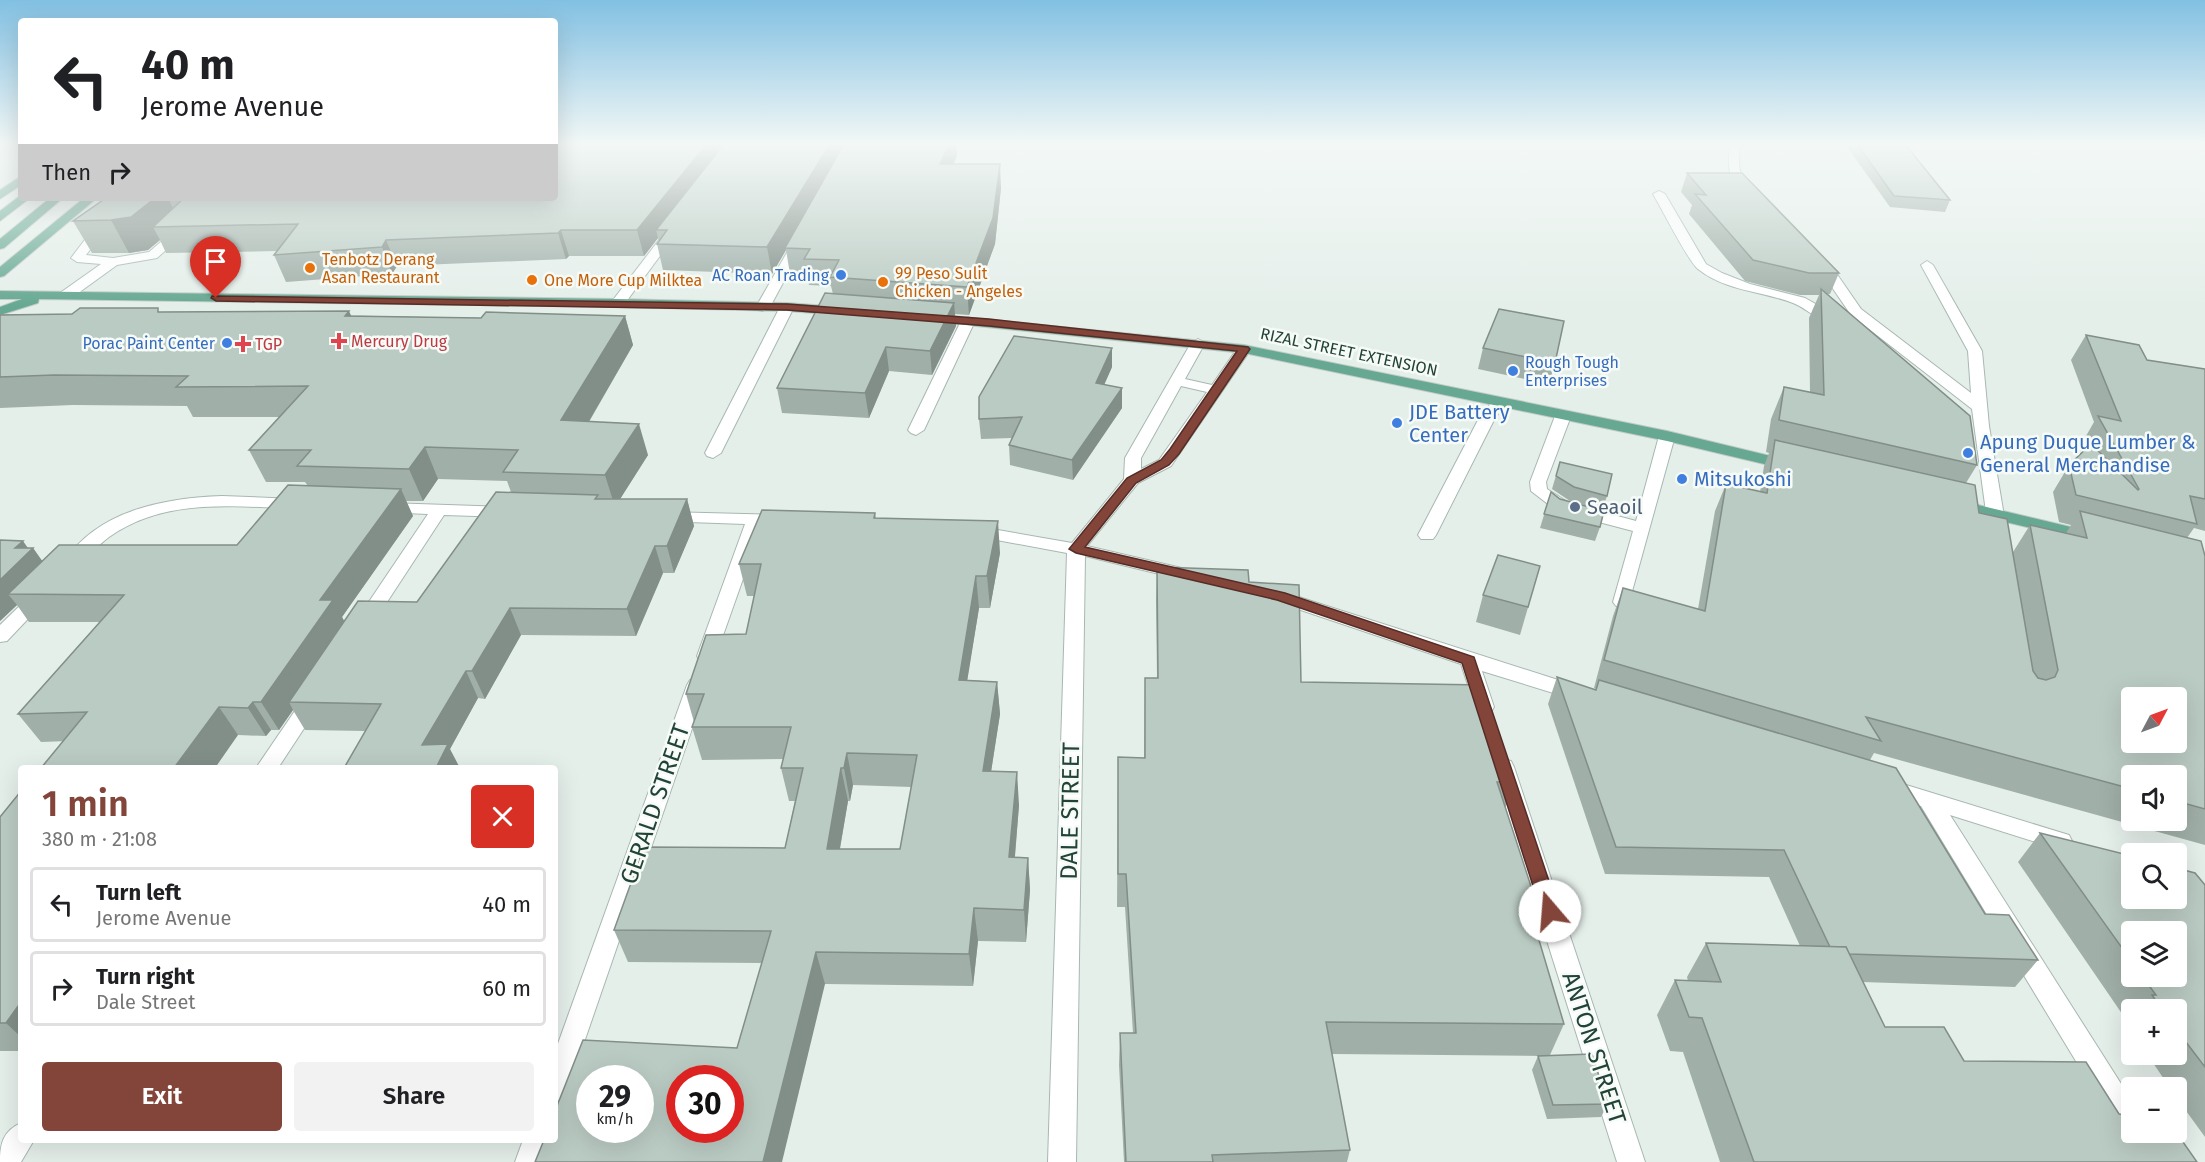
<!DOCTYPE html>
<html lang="en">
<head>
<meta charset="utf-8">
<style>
  body { margin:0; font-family:"Fira Sans",sans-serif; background:#f2f2f2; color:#202124; height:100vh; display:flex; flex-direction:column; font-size:22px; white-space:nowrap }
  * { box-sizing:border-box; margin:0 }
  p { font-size:20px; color:#757577 }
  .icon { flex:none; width:33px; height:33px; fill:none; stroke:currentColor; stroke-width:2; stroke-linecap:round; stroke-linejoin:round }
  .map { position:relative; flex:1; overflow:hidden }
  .sheet { position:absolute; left:18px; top:765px; width:540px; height:378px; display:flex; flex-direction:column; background:#fff; border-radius:6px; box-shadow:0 6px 24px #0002 }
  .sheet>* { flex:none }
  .banner { position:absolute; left:18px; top:18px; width:540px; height:183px; border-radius:6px; box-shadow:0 6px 24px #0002; background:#fff; color:#202124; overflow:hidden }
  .needle { width:39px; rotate:49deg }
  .controls { position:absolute; left:2121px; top:687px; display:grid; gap:12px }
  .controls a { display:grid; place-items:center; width:66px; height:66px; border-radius:6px; background:#fff; box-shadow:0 6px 24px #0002; font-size:30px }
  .speed { position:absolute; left:576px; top:1065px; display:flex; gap:12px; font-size:30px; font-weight:700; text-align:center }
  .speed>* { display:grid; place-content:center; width:78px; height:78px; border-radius:50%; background:#fff; box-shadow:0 6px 24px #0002; line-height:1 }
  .speed small { font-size:15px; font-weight:400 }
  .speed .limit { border:9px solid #d22; background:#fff; color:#111 }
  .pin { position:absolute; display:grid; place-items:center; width:51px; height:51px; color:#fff; margin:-62px -26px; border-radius:50% 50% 50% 0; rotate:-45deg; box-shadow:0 0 6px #0007 }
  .pin .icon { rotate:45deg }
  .me { position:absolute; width:66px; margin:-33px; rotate:342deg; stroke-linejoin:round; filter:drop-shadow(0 0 4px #0008) }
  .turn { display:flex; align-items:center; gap:21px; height:126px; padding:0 24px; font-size:27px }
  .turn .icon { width:78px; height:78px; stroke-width:2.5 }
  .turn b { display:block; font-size:42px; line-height:51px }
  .then { display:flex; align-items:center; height:57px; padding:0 24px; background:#0003; gap:12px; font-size:22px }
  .round { display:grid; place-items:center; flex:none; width:63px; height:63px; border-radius:6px; background:#f2f2f2 }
  .headline { display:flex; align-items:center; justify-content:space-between; height:102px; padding:0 24px }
  h1 { font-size:36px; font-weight:600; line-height:45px; color:#83453a }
  .button { display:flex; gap:12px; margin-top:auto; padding:12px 24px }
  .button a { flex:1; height:69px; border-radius:6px; background:#83453a; color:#fff; font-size:24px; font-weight:600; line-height:69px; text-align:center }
  .button a+a { background:#f2f2f2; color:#202124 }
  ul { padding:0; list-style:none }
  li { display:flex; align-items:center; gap:18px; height:75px; margin:0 12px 9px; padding:0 12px; border:3px solid #e0e0e0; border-radius:6px }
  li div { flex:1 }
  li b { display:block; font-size:22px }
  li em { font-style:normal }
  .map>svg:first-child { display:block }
</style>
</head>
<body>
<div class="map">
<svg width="2205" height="1162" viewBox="0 0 2205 1162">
  <rect width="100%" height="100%" fill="#e5efea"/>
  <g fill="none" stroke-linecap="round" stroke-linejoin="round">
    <g stroke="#a7b8b1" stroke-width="2">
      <g id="minor">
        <path d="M1730,144H1740C1738,162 1738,177 1750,192L1748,194H1740C1728,178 1728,164 1730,144Z"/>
        <path d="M1659,191L1665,194L1706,264L1722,273L1750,284L1805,298L1839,317L1841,320L1839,323C1824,327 1807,308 1793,303C1762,291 1725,291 1698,269C1688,261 1662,209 1653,194Z"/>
        <path d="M105,226L111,230L98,239L86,255L113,258L149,252L176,229H184L186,232L157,258L117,265L70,299H60L58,296L60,293L101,264L77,262L71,258L90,233Z"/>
        <path d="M673,226L679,230L623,306H613L611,303L613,300L669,227Z"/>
        <path d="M800,236L806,240L770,307L763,311L758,310L756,307L794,240Z"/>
        <path d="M1822,260L1832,267L1861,309L1971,393L1968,351L1921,265L1927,261L1933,265L1982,351L1989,426L2007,534L2004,538H1992L1989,534L1972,409L1851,315L1816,264Z"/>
        <path d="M787,303L794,307L721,453L713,458L707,456L705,453L780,307Z"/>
        <path d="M968,317L975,321L924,430L916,435L911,433L908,430L961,321Z"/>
        <path d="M1198,339L1205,343L1185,379L1212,385L1239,346L1244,345L1251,349L1171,466L1138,483L1087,546L1186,569L1189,573L1186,577L1180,579L1085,556L1076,1162H1048L1067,553L975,536L969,535L966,531L969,527L975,526L1072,543L1124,479L1125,458L1191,343ZM1181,386L1207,392L1159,460L1141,469V458Z"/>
        <path d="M1499,398L1506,402L1493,422L1436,535L1433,539H1421L1418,535L1477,422L1494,399Z"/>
        <path d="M1563,411L1571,416L1546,482L1547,489L1569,503L1636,521L1659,436L1667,431L1675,436L1628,606H1616L1613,602L1633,531L1557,511L1531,491L1530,482L1555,416Z"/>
        <path d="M222,496L297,499L305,504L297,509C233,506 164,498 109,537C98,545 89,556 79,566H67L64,562C98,510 165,498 222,496Z"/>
        <path d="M388,503L507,507L515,512L507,517L444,515L372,625L365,627L358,625L356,621L428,514L382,512L380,508Z"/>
        <path d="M666,512L783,515L789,516L791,520L789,524L762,525L714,661L707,663L700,661L697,656L745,524L660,521L658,517L660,513Z"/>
        <path d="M1277,590L1583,688L1586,693L1583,698L1576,700L1482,671L1494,707L1491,712L1484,714L1477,712L1461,664L1271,600L1268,596L1271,592Z"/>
        <path d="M39,591L45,593L48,597L45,601L7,641L0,642V625L33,593Z"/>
        <path d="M697,678L704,680L707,685L568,1089L564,1098L555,1102V1052L687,685L690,680Z"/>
        <path d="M312,694L319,696L322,701L278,768H256L305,696Z"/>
        <path d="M1503,759L1511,761L1514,767L1645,1162H1617L1492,767L1495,761Z"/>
        <path d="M1890,780L2069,835L2072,841L2069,847L2061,850L1950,815L2132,1101V1132H2143L2142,1137L2132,1140L2122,1137L1921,806L1882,794L1879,788L1882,782Z"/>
        <path d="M21,1123V1140H34L21,1162H0C0,1144 3,1131 21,1123Z"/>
        <path d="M523,1140H551L543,1162H515Z"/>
      </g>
    </g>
    <g stroke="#c1cac7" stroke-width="2">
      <g id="major">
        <path d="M21,176V185L0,199V190Z"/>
        <path d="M21,195V198H30L0,221V211Z"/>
        <path d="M50,198H63L4,248L0,249V239Z"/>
        <path d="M84,198H97L4,276L0,277V267Z"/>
        <path d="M0,291L618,299L787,303L841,307L848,311L841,315L787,311L618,307L39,299L38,303L0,315V307L22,299H0Z"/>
        <path d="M931,314L1244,345L1667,431L1796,462L1798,465L1790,470L1667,441L1244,353L926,321L924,318Z"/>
        <path d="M1957,500L2096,533L2099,537L2096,541L2090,542L1951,509L1949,505Z"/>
      </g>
    </g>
    <use href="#minor" fill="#fff" fill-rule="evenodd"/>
    <use href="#major" fill="#66a892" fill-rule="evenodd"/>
  </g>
  <g fill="#a0afa8" fill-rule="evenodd">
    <path d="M555,144H956L957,156L953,164L1001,188L995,244L969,315L955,314L956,326L932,375L889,371L869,418L782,413L777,388L833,294L831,286L809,285L807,275L790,274L786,250L772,274L663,270L657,244L659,241L658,238L644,256H569L566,259L397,266L392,274L286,282L274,255L277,251L166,253L160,240L148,250L129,253H92L73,221L106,198H555Z"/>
    <path d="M1845,144H1905L1950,200L1945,212L1890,207Z"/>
    <path d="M1687,173L1839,273L1830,294H1828L1977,465L1966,483L1979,513L2013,552L2030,525L2066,533L2071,525L2059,522L2053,492L2069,465L2085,449L2082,443L2094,422L2071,360L2086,335L2147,360L2205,369V531L2194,528L2187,538L2205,556V845L1874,753L1870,760L1985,914L2038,960L2015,987L1862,982L1885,1027L1964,1061L2119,1114L2197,1162H1720L1683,1052L1670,1051L1657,1015L1675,980L1688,981L1687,977L1706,943L1800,946L1769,877L1605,874L1548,704L1557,677L1595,690L1596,689L1594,688L1613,616L1623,588L1698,609L1715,511L1726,484L1760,492L1764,466L1769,453L1766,452L1771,419L1784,387L1810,392L1809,318L1819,295H1800L1745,281L1689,214L1692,205L1681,192ZM2132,776H2176V820H2132Z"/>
    <path d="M160,312L481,318L625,316L633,345L589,422L648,455L620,499H687L694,526L674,573H663L636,636L521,635L485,699L478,698L450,749L365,731L305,730L293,710L279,730H271L266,736L238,735L41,742L18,714L100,622H29L17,605L0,621V540L28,548H33L42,561L237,545L308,486L305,482H266L249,450L279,417H193L187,406L73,405L0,408V315ZM438,479L507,481L511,492L417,602L344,621L342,617L413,516L406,501H423Z"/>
    <path d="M1483,348L1555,363L1549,384L1478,369Z"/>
    <path d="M1112,367L1104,385L1122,408L1073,480L1010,465L1009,445L1012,438L981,439L979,419Z"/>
    <path d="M1560,462L1607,496L1602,510L1570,501L1552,489Z"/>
    <path d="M1551,492L1600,527L1595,541L1540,528Z"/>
    <path d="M875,513L876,518L1000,553L990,608H979L967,680L997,682L1000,714L991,772L1019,805L1015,857L1028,858L1030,890L1026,942L978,941L973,986L825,984L737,1048L762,963L628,962L614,930L785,848L795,801H789L781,768L783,759L702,760L692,727L694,722L686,694L746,634L754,596H747L739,564ZM853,785L911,787L900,849H840L848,801H850Z"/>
    <path d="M1540,566L1520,635L1476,622L1483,595Z"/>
    <path d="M1157,567L1249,582L1301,682L1514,782L1505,809L1542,920L1537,933L1564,1024L1550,1055L1608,1104L1601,1117L1547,1119L1532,1070L1538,1056H1544L1332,1054L1350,1150L1347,1162H1124L1119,1065L1120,1033H1133L1125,907H1117L1118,757L1144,758L1145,678H1157L1156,599Z"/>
    <path d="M21,791V1051H0V817Z"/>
    <path d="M2040,833L2205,885V1137L2176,1097V1088H2170L2147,1054H2176V1010H2132V1033L2124,1023L2127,1021L2018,862ZM2132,932L2176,976H2132Z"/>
  </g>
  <g fill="#828e88">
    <path d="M707,144H719L722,160L656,230L658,238L644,256L637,230Z"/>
    <path d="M830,144H847L785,248L786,250L772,274L767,247Z"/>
    <path d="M949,144H956L957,156L942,189L940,164Z"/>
    <path d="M1000,164L1001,188L995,244L969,315L967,287Z"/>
    <path d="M155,198H168L180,222L153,227L160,240L148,250L129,253L111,220Z"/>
    <path d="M561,230L569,256L566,259L558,233Z"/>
    <path d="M386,240L397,266L392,274L382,247Z"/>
    <path d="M954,303L956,326L932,375L930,351Z"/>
    <path d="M349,311L362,340L345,316Z"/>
    <path d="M625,316L633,345L571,452L561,420Z"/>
    <path d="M886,347L889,371L869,418L865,393Z"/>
    <path d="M1112,348V367L1096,403V383Z"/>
    <path d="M1122,388V408L1073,480L1072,460Z"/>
    <path d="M639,424L648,455L615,507L605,475Z"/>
    <path d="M425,447L438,479L423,501L409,469Z"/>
    <path d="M401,489L413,516L342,617L348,628L289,702L293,710L279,730L261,702L320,600Z"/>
    <path d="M687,499L694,526L674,573L667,546Z"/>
    <path d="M998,521L1000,553L990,608L987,576Z"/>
    <path d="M23,541L30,551L33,548L50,572L8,594L17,605L0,621V580L15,548Z"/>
    <path d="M655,546L663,573L636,636L627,609Z"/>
    <path d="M976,576L979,608L962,713L959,680Z"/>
    <path d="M510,608L521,635L485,699L472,671Z"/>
    <path d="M466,671L478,698L450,749L460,768H434L422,745Z"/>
    <path d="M997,682L1000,714L986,804L983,771Z"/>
    <path d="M253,702L271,730L266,736L248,708Z"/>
    <path d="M219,707L238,735L215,768H174Z"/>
    <path d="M847,753L853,785L850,801L844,768Z"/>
    <path d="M841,768L848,801L834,882L827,849Z"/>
    <path d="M1017,772L1019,805L1012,890L1009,857Z"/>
    <path d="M1028,858L1030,890L1026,942L1024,910Z"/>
    <path d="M974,908L978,941L973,986L969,954Z"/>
    <path d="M816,952L825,984L782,1162H763Z"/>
    <path d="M21,1002V1037L6,1023Z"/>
  </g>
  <g fill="#bacbc3" stroke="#828e88" stroke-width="1.5" fill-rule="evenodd">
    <path d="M555,144H707L637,230H561L558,233L386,240L382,247L274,255L298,224L153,227L184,198H555Z"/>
    <path d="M724,144H830L767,247L657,244L667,230H656Z"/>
    <path d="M844,144H949L940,164H1000L993,218L967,287L830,277L839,260L804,259L810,249L785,248Z"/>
    <path d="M1857,144H1905L1950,200L1894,196Z"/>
    <path d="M1687,173H1742L1839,273H1809L1753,260L1695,194L1706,195Z"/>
    <path d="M106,198H155L131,217L111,220L73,221Z"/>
    <path d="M1821,289L1970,416L1977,465L1779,420L1784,387L1824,395Z"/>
    <path d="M825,293L954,303L930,351L886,347L865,393L777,388Z"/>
    <path d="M80,308H158V312L349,311L345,316L481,318L486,312L625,316L561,420L639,424L605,475L503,472L518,450L425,447L409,469L297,466L311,450H249L308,386L176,387L188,376L54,375L0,377V315L72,314Z"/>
    <path d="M1499,309L1564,321L1555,363L1483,348Z"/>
    <path d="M2086,335L2139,345L2147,360L2205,369V499L2190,496L2197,524L2076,495L2069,465L2091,444L2138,490L2139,489L2098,416L2121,421Z"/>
    <path d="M1014,336L1112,348L1096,383L1122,388L1072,460L1009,445L1022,417L979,419V397Z"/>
    <path d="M1775,440L1975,485L1979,513L2007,519L2033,671L2038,678L2046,680L2055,677L2058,670L2030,525L2087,538L2080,511L2201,541L2205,556V809L2176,801V776H2132V789L1866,717L1881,741L1604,660L1623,588L1705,611L1726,484L1767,493ZM2132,698H2176V742H2132Z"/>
    <path d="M1560,462L1612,474L1607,496L1574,487L1556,476Z"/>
    <path d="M288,485L401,489L320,600H333L261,702H253L248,708L219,707L174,768H41L87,712L18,714L124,595L8,594L59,545H237Z"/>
    <path d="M496,492L598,495L595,499H687L667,546H655L627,609L510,608L472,671H466L422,745L448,744L436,768H344L381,704L289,702L358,601L417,602Z"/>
    <path d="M1551,492L1560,499L1604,511L1600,527L1544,514Z"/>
    <path d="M762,510L875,513L874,518L998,521L987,576H976L959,680L997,682L983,771L1017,772L1009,857L1028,858L1024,910L974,908L969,954L816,952L763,1162H535L544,1140H555V1111L583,1040L737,1048L771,931L614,930L644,847L785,848L803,768H781L791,727H692L704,694H686L706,635L746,634L761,564H739ZM847,753L917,755L900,849H827L841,768H844ZM590,1078H640V1130H590ZM680,1078H730V1130H680Z"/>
    <path d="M0,540L23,541L15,548H33L0,580Z"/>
    <path d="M1498,555L1540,566L1528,607L1483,595Z"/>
    <path d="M1157,567L1248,570L1249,582L1299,585L1301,682L1483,685L1514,782H1497L1542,920H1533L1564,1024L1326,1022L1350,1150L1212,1155L1213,1162H1126L1120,1033H1136L1126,874H1118V757L1145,758V678H1158Z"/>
    <path d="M1557,677L1596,690L1599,680L1896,768L1985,914L2009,915L2038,960L1849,954L1846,947H1830L1784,850L1616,847Z"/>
    <path d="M21,791V1002L6,1023H0V817Z"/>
    <path d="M2040,833L2132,856V898H2176V868L2195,873L2205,885V1067L2176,1029V1010H2162L2152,995H2156L2142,976H2176V932H2132V962Z"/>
    <path d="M1706,943L1846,947L1885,1027H1944L1964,1061L2086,1062L2119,1114L2132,1115V1132H2176L2197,1162H1754L1702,1018L1689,1017L1675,980L1721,982Z"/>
    <path d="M1592,1054L1608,1104L1553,1105L1538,1056Z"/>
  </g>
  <linearGradient id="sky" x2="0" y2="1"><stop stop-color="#82c0e2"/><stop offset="0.47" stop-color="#f3f8f6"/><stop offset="1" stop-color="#f3f8f6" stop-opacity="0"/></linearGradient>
  <rect width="2205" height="307" fill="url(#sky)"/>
  <path fill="#83453a" stroke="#552d26" stroke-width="1.5" d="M212,296L787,304L989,319L1248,347L1250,349L1179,454L1169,465L1136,483L1085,547L1285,593L1474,657L1559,911L1556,916L1550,919L1543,916L1541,911L1462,663L1277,600L1076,553L1069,549L1127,478L1161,460L1170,449L1237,351L989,326L787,310L216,301L211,298Z"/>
  <g fill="#e8710a" stroke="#f7fbf8" stroke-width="2">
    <circle cx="310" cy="268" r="6"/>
    <circle cx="532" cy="280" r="6"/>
    <circle cx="883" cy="282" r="6"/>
  </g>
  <g fill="#3f7fe0" stroke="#f7fbf8" stroke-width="2">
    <circle cx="841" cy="275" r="6"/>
    <circle cx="227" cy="343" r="6"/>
    <circle cx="1513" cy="371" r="6"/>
    <circle cx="1397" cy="423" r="6"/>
    <circle cx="1968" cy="453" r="6"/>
    <circle cx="1682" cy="479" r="6"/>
  </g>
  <g fill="#e0444e" stroke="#f7fbf8" stroke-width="2">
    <path d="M336 332h6v6h6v6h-6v6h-6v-6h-6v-6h6z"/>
    <path d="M240 335h6v6h6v6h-6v6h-6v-6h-6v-6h6z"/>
  </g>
  <circle fill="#5c6f8a" stroke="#f7fbf8" stroke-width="2" cx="1575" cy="507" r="6"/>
  <g text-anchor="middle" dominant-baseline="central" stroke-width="5" stroke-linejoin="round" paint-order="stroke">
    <g font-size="16" fill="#c56008" stroke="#f7fbf8" text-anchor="start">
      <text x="322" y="259">Tenbotz Derang<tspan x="322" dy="18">Asan Restaurant</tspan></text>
      <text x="895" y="273">99 Peso Sulit<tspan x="895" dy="18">Chicken - Angeles</tspan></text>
      <text x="544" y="280">One More Cup Milktea</text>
    </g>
    <g font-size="16" fill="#366cbe" stroke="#f7fbf8" text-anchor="end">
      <text x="829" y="275">AC Roan Trading</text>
      <text x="215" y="343">Porac Paint Center</text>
      <text x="1525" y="362" text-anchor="start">Rough Tough<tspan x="1525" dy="18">Enterprises</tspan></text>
    </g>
    <g font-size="16" fill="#be3a42" stroke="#f7fbf8" text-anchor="start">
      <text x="351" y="341">Mercury Drug</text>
      <text x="255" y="344">TGP</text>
    </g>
    <g font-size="16" fill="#224338" stroke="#f7fbf8">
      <text transform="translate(1349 352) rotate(12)">RIZAL STREET EXTENSION</text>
    </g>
    <g font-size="20" fill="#366cbe" stroke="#f7fbf8" text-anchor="start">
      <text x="1409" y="412">JDE Battery<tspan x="1409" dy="23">Center</tspan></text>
      <text x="1980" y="442">Apung Duque Lumber &amp;<tspan x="1980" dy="23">General Merchandise</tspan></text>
      <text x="1694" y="479">Mitsukoshi</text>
    </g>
    <g font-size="20" fill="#4e5e75" stroke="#f7fbf8" text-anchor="start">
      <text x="1587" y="507">Seaoil</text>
    </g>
    <g font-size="24" fill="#224338" stroke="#f7fbf8">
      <text transform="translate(655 804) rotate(-71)">GERALD STREET</text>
      <text transform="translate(1070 811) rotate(-89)">DALE STREET</text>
      <text transform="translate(1594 1048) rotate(72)">ANTON STREET</text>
    </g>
  </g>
</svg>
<div class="controls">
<a><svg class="needle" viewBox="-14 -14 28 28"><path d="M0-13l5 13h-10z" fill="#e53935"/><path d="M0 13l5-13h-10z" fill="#757577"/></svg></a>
<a><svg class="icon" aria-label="sound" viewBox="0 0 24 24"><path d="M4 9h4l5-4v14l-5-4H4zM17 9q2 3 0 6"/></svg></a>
<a><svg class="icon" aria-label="search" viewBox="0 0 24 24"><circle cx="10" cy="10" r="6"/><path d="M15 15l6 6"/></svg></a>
<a><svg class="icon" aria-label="layers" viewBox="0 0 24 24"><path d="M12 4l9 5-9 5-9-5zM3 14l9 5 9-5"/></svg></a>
<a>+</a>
<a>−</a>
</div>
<div class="speed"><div>29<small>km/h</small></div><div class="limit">30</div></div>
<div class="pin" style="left:216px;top:298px;background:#d93025"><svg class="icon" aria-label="arrive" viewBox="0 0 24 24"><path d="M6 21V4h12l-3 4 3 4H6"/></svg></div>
<svg class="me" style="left:1550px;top:911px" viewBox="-20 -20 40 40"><circle r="19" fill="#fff"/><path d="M0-13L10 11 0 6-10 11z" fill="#83453a"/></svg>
<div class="banner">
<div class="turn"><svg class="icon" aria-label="left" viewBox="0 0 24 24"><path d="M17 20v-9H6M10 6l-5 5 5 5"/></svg><div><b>40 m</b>Jerome Avenue</div></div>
<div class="then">Then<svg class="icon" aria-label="right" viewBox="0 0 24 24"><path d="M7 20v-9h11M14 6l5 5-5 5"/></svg></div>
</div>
<section class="sheet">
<div class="headline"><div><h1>1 min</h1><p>380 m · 21:08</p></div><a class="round" style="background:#d93025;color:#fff"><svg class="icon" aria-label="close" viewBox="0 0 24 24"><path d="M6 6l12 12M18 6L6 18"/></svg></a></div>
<ul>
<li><svg class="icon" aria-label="left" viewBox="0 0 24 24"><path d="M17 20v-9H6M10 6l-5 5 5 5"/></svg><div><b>Turn left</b><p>Jerome Avenue</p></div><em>40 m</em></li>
<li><svg class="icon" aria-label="right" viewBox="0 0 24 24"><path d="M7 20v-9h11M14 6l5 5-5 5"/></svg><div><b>Turn right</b><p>Dale Street</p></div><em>60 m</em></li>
</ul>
<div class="button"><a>Exit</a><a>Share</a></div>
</section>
</div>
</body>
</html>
